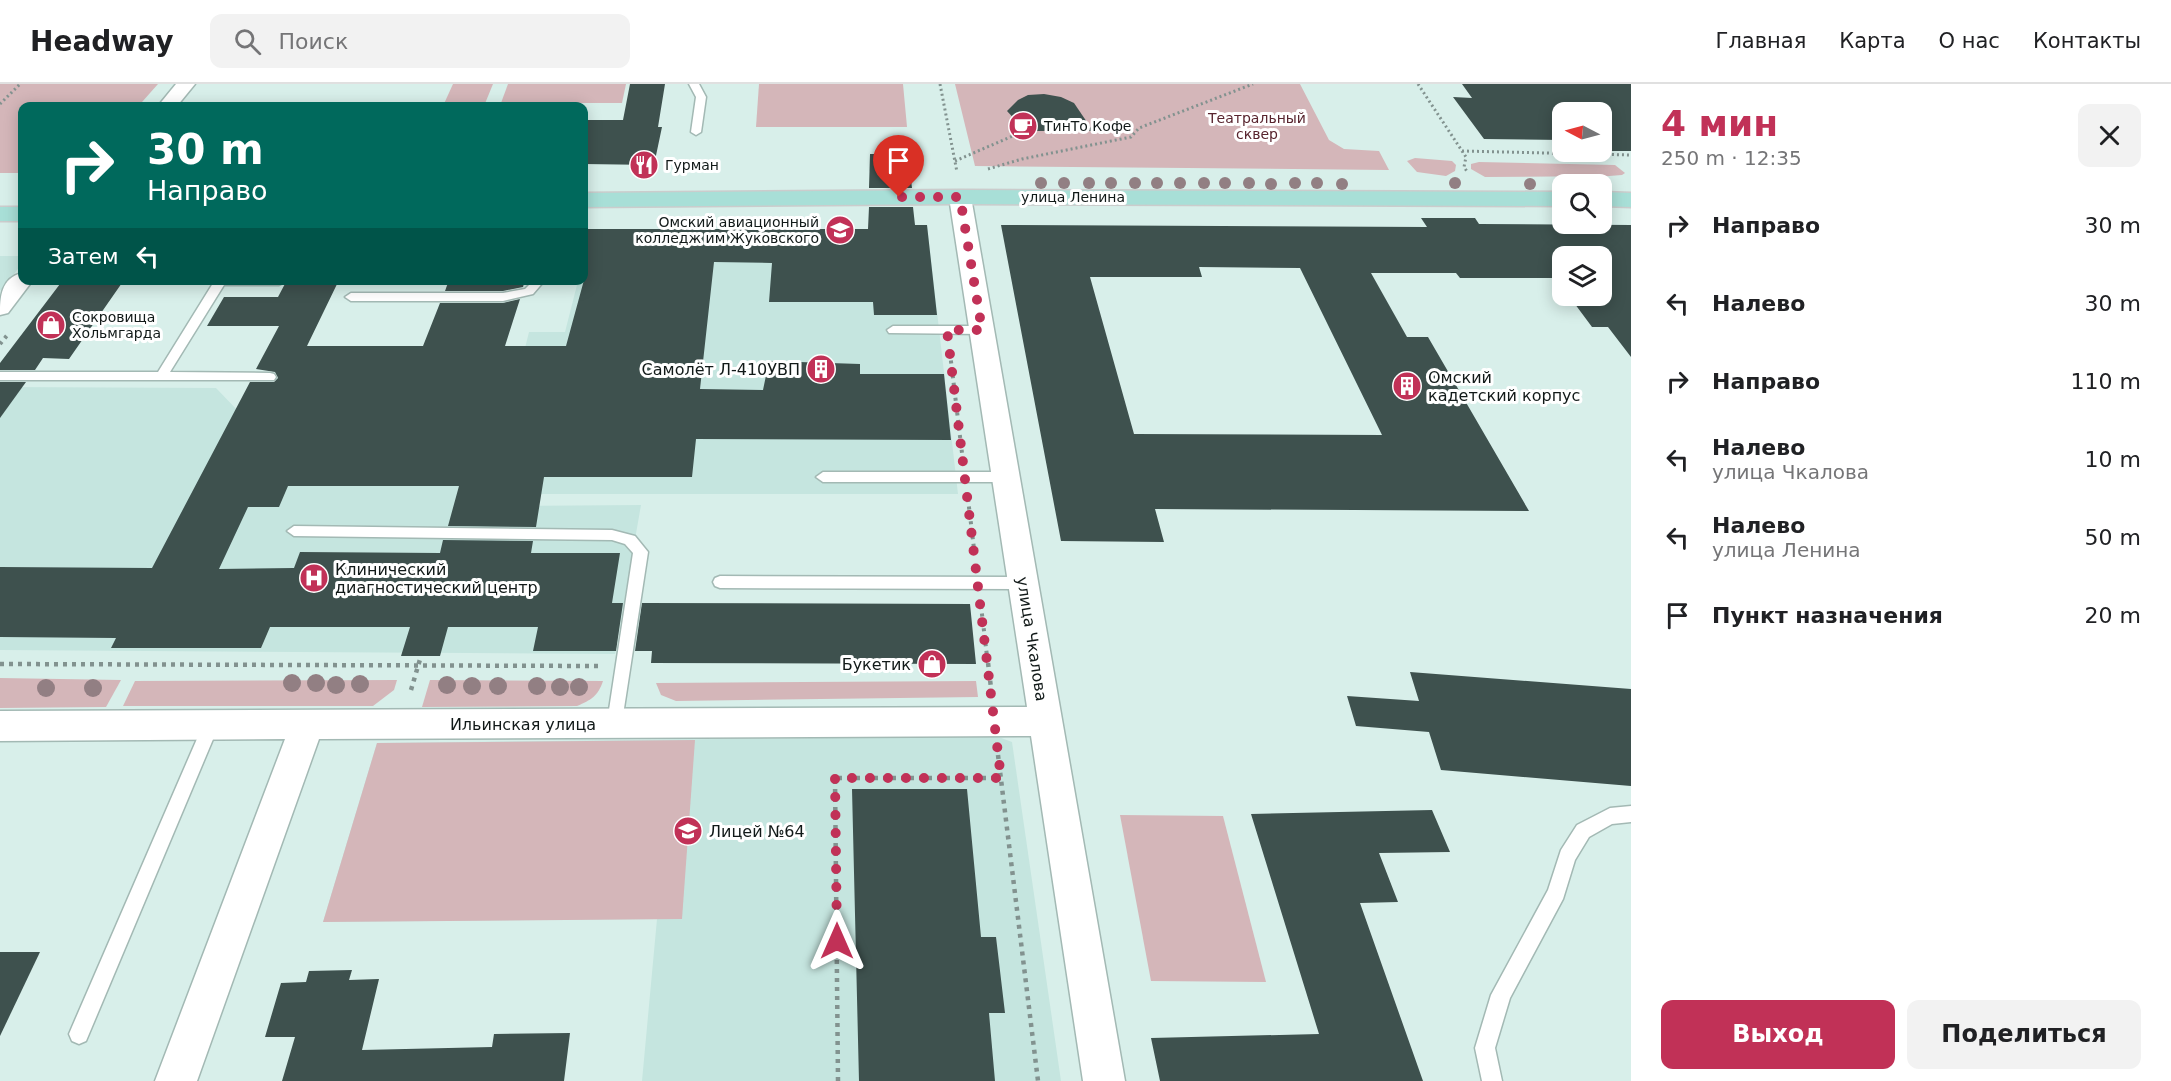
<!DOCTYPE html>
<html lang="ru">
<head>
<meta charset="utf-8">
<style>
  body { margin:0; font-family:"DejaVu Sans",sans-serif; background:#f2f2f2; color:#202124; height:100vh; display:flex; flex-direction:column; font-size:22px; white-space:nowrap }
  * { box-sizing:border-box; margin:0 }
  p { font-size:20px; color:#757577 }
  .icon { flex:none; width:33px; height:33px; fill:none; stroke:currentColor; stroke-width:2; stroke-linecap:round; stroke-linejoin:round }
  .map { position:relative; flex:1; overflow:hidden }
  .drawer { display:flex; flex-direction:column; background:#fff; width:540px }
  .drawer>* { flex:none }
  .guide { position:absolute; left:18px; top:18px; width:570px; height:183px; border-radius:12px; box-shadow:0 3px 15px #0003; background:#00695c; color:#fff; overflow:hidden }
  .needle { width:39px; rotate:276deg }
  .tools { position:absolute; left:1552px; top:18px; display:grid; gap:12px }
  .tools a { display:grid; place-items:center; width:60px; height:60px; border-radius:12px; background:#fff; box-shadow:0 3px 15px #0003; font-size:30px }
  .pin { position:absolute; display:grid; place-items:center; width:51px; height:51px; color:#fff; margin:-62px -26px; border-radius:50% 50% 50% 0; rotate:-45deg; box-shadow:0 0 6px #0007 }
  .pin .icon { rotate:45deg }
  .me { position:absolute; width:66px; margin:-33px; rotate:0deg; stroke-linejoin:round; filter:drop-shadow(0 0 4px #0008) }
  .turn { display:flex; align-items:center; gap:21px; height:126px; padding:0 30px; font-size:27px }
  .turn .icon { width:78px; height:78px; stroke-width:2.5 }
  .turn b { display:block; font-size:42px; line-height:51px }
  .then { display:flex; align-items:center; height:57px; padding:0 30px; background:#0003; gap:12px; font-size:22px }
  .round { display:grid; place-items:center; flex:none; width:63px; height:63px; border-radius:12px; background:#f2f2f2 }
  .overview { display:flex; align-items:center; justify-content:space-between; height:102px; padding:0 30px }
  h1 { font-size:36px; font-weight:700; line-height:45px; color:#c13157 }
  .button { display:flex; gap:12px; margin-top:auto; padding:12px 30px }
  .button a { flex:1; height:69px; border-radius:12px; background:#c13157; color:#fff; font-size:24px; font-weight:700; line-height:69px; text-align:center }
  .button a+a { background:#f2f2f2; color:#202124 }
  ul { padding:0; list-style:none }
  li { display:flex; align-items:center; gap:18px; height:78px; padding:0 30px }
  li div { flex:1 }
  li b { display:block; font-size:22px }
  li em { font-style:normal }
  header { display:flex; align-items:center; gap:36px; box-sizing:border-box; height:84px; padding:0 30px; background:#fff; border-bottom:2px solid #e0e0e0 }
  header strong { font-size:28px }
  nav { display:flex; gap:33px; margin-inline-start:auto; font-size:21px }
  .search { width:420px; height:54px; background:#f2f2f2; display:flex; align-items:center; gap:15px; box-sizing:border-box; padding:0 21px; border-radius:12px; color:#757577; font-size:22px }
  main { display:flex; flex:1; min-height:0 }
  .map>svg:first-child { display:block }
</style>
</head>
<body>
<header>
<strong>Headway</strong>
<div class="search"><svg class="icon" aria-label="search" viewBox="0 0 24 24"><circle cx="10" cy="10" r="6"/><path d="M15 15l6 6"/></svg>Поиск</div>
<nav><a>Главная</a><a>Карта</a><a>О нас</a><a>Контакты</a></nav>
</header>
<main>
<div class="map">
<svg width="1631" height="997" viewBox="0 0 1631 997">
  <rect width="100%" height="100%" fill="#d8efea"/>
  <g fill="#c5e5df">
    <path d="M927,141L958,410H541L524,268L529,248H565L578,197L607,189L624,179L631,145H818V149Z"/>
    <path d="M0,172H22V180L0,207Z"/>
    <path d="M0,303L216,304L240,329L511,341L491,422L641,421L615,570L0,566Z"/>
    <path d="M996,652L1012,658L1061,997H642L657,835L323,838L377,659Z"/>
  </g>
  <g fill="#d4b6b9">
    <path d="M0,0H158L142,18L147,22H22V89H0Z"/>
    <path d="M453,0H493L484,22H443Z"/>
    <path d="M508,0H626L622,19H501Z"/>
    <path d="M759,0H903L907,43H756Z"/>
    <path d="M955,0H1300L1329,56L1344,65L1379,67L1389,86L975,82Z"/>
    <path d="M1415,74L1452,77L1456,81L1455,87L1446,92L1417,88L1407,77Z"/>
    <path d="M1479,78L1615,81L1625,89L1622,91L1609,92L1485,93L1471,85V80Z"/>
    <path d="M0,594L121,596L106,623L0,624Z"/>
    <path d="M397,596L394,606L373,622H123L135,597Z"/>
    <path d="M430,596L603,597C598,612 591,616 577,622L422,623Z"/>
    <path d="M976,597L978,613L676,617L661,611L656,599Z"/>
    <path d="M695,656L682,835L323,838L377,659Z"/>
    <path d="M1120,731L1223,732L1266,898L1151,897Z"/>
  </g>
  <g fill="#3e514e" fill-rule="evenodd">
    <path d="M630,0H665L658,43H662L654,81L584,80V36H623Z"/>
    <path d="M1462,0H1631V67H1607L1602,61V28H1563V56L1484,55L1453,13L1472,14Z"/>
    <path d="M1044,10L1061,13L1074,19L1093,47H1033L1019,40L1007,27L1018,16L1028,11Z"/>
    <path d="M870,70H908L912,104H869Z"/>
    <path d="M869,123H913L915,141H927L937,231H874L873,218H769L772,179L714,178L700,305L763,306L769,277L860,280V290H944L951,356L696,355L692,393H544L536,443L448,442L459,402H288L279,423H248L219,485L294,484L300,468L440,469L443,456L533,457L531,469H620L612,519H623L616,567H533L538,543H448L440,572H401L410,543H270L261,564H111L116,554L0,553V483L152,484L250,298H274L278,294L275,288L256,285L279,242H207L224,213H278L287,196H339L307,262H423L440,219H503L520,215L505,262H566L584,196V145H868Z"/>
    <path d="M1421,134H1475L1479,140L1631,141V273L1608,243H1592L1569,212H1602V172H1563V204L1556,194H1460L1456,189H1371L1407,253H1428L1529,427L1155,425L1164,458L1061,457L1001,141L1427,143ZM1199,183L1300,184L1382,351L1134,350L1090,193H1202Z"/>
    <path d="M63,196H124L69,275L43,274L35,286H0V279Z"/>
    <path d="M449,196H525L523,203L503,207H445Z"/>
    <path d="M0,298H26L0,334Z"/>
    <path d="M642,519L970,520L976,580L651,579L652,567H635Z"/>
    <path d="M1410,588L1631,605V702L1441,686L1429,648L1356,642L1347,612L1419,617Z"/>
    <path d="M852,705H967L981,853H996L1005,929H989L995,997H859Z"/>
    <path d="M1432,726L1450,768L1379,769L1398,818L1360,819L1423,997H1160L1151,954L1319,950L1251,730Z"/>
    <path d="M0,868H40L0,952Z"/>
    <path d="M352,886L349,896L379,895L362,966L492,963L494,950L570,949L564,997H282L295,953H265L281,899L306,898L309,887Z"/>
  </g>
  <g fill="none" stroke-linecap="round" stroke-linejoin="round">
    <g stroke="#a3b9b4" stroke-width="3">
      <g id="lane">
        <path d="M689,0H699L706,13L701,48L696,51L691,48L696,13Z"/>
        <path d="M215,196L285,198L279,201H224L170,288L270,289L274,290L276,293L274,296H0V288H158Z"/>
        <path d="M534,196H545L533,210L503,217H351L345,213L351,209H503L525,205Z"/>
        <path d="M893,242H982L988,246L982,250L889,249L887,246Z"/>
        <path d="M823,388H1006L1013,393L1006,398H823L816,393Z"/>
        <path d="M294,442L612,446L635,452L648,468L621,644L615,646L609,644L607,639L633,469L625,460L612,456L294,452L287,447Z"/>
        <path d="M720,492L1023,493L1028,495L1031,499L1028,503L1023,505L720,504L715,502L713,498L715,494Z"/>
        <path d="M211,634L217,636L219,641L86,957L79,960L72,957L69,950L72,943L203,641L205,636Z"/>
        <path d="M1631,722V738L1612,740L1589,753L1575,776L1563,815L1510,914L1495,964L1502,997H1482L1475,964L1491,911L1548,806L1561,766L1577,741L1610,724Z"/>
      </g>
    </g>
    <g stroke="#a3b9b4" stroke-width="3">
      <g id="street">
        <path d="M176,0H195L177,22H158Z"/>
        <path d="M960,107L967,109L971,113L1125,997H1083L1031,652L319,655L197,997H155L285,655L0,657V627L1027,623L949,113L953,109Z"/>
        <path d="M22,189V196H33L8,229L0,231C0,213 1,194 22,189Z"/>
      </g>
    </g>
    <g stroke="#cbcccc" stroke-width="3">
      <g id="primary">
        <path d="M960,106L1563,108V122L960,120L584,123V109Z"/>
        <path d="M1602,108L1631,109V123L1602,122Z"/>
        <rect x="0" y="123" width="22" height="14"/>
      </g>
    </g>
    <g stroke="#82928f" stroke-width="3" stroke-dasharray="2 3" stroke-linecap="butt">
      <path d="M940,0L957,88"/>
      <path d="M1418,0L1466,73L1464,83L1468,89"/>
      <path d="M0,20L20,0"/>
      <path d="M1462,67L1631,71"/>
      <path d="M955,77L1024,47"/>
      <path d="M988,85L1022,75L1131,53L1139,44L1253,0"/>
    </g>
    <g stroke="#82928f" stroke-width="4" stroke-dasharray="3 4.5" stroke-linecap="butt">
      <path d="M0,260L9,249"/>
      <path d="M950,269L962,369"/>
      <path d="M968,415L975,473"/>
      <path d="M981,522L987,572"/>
    </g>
    <g stroke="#82928f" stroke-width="4.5" stroke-dasharray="4 5" stroke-linecap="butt">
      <path d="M987,570L991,604"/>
      <path d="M0,580L598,582"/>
      <path d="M411,606L421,572"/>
      <path d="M998,671L1038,997"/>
      <path d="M838,997L835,694H1001"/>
    </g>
    <use href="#lane" fill="#fff" fill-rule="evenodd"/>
    <use href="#street" fill="#fff" fill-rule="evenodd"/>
    <use href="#primary" fill="#a8dfd7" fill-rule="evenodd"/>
  </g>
  <g fill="#927f83">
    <circle cx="1041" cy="99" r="6"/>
    <circle cx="1064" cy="99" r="6"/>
    <circle cx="1089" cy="99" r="6"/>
    <circle cx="1111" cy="99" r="6"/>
    <circle cx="1135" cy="99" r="6"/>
    <circle cx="1157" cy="99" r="6"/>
    <circle cx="1180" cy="99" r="6"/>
    <circle cx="1204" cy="99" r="6"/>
    <circle cx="1225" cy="99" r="6"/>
    <circle cx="1249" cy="99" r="6"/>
    <circle cx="1295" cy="99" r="6"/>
    <circle cx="1317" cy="99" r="6"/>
    <circle cx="1455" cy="99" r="6"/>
    <circle cx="1271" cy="100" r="6"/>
    <circle cx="1342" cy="100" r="6"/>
    <circle cx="1530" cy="100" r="6"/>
    <circle cx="292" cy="599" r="9"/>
    <circle cx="316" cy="599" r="9"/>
    <circle cx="360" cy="600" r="9"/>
    <circle cx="336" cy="601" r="9"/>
    <circle cx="447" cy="601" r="9"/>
    <circle cx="472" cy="602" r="9"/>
    <circle cx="498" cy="602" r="9"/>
    <circle cx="537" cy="602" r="9"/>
    <circle cx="560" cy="603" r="9"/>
    <circle cx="579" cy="603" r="9"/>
    <circle cx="46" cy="604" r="9"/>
    <circle cx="93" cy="604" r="9"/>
  </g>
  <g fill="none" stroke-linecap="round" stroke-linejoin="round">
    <path stroke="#c13157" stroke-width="10" stroke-dasharray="0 18" d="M837,857L835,694H1001L947,246H982L960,113H899"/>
  </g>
  <defs>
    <g id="cafe-disc" transform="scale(1.5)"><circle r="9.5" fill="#c13157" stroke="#fff"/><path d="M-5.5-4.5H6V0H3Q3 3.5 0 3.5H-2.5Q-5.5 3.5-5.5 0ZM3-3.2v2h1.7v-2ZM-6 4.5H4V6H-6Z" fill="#fff"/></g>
    <g id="restaurant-disc" transform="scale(1.5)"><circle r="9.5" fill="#c13157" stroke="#fff"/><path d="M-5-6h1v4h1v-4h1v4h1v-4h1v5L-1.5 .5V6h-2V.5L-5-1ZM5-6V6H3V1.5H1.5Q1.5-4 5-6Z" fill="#fff"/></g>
    <g id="university-disc" transform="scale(1.5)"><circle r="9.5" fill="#c13157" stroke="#fff"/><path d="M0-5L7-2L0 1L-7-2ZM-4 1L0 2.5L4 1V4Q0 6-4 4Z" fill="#fff"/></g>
    <g id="shop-disc" transform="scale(1.5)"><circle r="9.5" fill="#c13157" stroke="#fff"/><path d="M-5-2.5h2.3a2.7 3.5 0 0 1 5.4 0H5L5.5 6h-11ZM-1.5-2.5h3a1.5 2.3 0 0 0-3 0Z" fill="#fff"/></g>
    <g id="building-disc" transform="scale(1.5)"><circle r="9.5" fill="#c13157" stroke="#fff"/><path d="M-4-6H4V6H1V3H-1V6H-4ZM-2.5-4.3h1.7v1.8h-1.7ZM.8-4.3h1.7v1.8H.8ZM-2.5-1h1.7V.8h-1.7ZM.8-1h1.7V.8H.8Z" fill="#fff"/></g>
    <g id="hospital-disc" transform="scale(1.5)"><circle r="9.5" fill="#c13157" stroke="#fff"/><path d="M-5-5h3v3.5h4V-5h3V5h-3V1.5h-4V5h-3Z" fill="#fff"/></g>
    <g id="school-disc" transform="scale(1.5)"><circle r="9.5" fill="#c13157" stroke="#fff"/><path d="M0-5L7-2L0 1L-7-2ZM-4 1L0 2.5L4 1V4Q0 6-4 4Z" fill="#fff"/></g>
  </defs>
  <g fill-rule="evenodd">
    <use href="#cafe-disc" x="1023" y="42"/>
    <use href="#restaurant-disc" x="644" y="81"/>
    <use href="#university-disc" x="840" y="146"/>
    <use href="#shop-disc" x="51" y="241"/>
    <use href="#building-disc" x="821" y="285"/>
    <use href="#building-disc" x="1407" y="302"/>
    <use href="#hospital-disc" x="314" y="494"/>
    <use href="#shop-disc" x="932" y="580"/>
    <use href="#school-disc" x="688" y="747"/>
  </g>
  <g text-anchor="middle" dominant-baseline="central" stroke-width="6" stroke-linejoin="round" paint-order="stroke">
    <g font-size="14" fill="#58242e" stroke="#fff">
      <text x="1257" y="34">Театральный<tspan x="1257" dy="16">сквер</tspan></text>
    </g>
    <g font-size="14" fill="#111918" stroke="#fff" text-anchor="start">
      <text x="1044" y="42">ТинТо Кофе</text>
      <text x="665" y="81">Гурман</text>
      <text x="819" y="138" text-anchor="end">Омский авиационный<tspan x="819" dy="16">колледж им Жуковского</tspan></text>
      <text x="72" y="233">Сокровища<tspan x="72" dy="16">Хольмгарда</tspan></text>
    </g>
    <g font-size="14" fill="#111918" stroke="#fff">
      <text x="1073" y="113">улица Ленина</text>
    </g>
    <g font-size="16" fill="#111918" stroke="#fff" text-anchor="start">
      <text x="800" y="285" text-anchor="end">Самолёт Л-410УВП</text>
      <text x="1428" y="293">Омский<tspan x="1428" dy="18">кадетский корпус</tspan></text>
      <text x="335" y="485">Клинический<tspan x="335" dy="18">диагностический центр</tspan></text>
      <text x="911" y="580" text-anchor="end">Букетик</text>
      <text x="709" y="747">Лицей №64</text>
    </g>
    <g font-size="16" fill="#111918" stroke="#fff">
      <text transform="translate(1032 555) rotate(81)">улица Чкалова</text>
      <text x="523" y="640">Ильинская улица</text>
    </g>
  </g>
</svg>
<div class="tools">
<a><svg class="needle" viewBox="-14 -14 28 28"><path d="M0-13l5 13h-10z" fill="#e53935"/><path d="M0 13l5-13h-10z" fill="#757577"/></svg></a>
<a><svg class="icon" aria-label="search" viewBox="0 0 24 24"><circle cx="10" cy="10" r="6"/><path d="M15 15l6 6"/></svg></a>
<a><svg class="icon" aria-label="layers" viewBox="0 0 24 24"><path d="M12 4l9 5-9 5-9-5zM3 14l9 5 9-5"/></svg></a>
</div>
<div class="pin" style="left:899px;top:113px;background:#d93025"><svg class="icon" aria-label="arrive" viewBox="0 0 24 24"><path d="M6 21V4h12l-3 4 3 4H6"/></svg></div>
<svg class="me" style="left:837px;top:857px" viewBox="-20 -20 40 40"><path d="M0-17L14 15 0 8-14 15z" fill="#c13157" stroke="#fff" stroke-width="4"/></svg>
<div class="guide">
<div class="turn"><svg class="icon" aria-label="right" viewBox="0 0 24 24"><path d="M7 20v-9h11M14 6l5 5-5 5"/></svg><div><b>30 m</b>Направо</div></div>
<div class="then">Затем<svg class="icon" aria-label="left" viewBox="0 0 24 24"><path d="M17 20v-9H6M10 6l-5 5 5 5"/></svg></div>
</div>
</div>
<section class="drawer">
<div class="overview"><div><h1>4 мин</h1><p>250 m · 12:35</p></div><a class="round"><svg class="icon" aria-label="close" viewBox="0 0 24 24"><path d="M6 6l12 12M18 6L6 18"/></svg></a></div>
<ul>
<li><svg class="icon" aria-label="right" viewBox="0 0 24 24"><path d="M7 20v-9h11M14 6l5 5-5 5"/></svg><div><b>Направо</b></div><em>30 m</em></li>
<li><svg class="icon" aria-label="left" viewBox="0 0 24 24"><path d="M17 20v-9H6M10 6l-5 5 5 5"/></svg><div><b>Налево</b></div><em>30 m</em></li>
<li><svg class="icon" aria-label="right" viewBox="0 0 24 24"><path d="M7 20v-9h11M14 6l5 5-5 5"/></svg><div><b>Направо</b></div><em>110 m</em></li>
<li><svg class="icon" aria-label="left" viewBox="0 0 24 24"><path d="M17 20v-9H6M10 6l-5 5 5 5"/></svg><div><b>Налево</b><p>улица Чкалова</p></div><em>10 m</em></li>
<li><svg class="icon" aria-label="left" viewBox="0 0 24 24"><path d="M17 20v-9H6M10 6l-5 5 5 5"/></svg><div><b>Налево</b><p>улица Ленина</p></div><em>50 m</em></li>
<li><svg class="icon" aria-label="arrive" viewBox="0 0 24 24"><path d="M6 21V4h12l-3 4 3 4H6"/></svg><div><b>Пункт назначения</b></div><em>20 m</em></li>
</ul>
<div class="button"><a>Выход</a><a>Поделиться</a></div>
</section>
</main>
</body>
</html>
